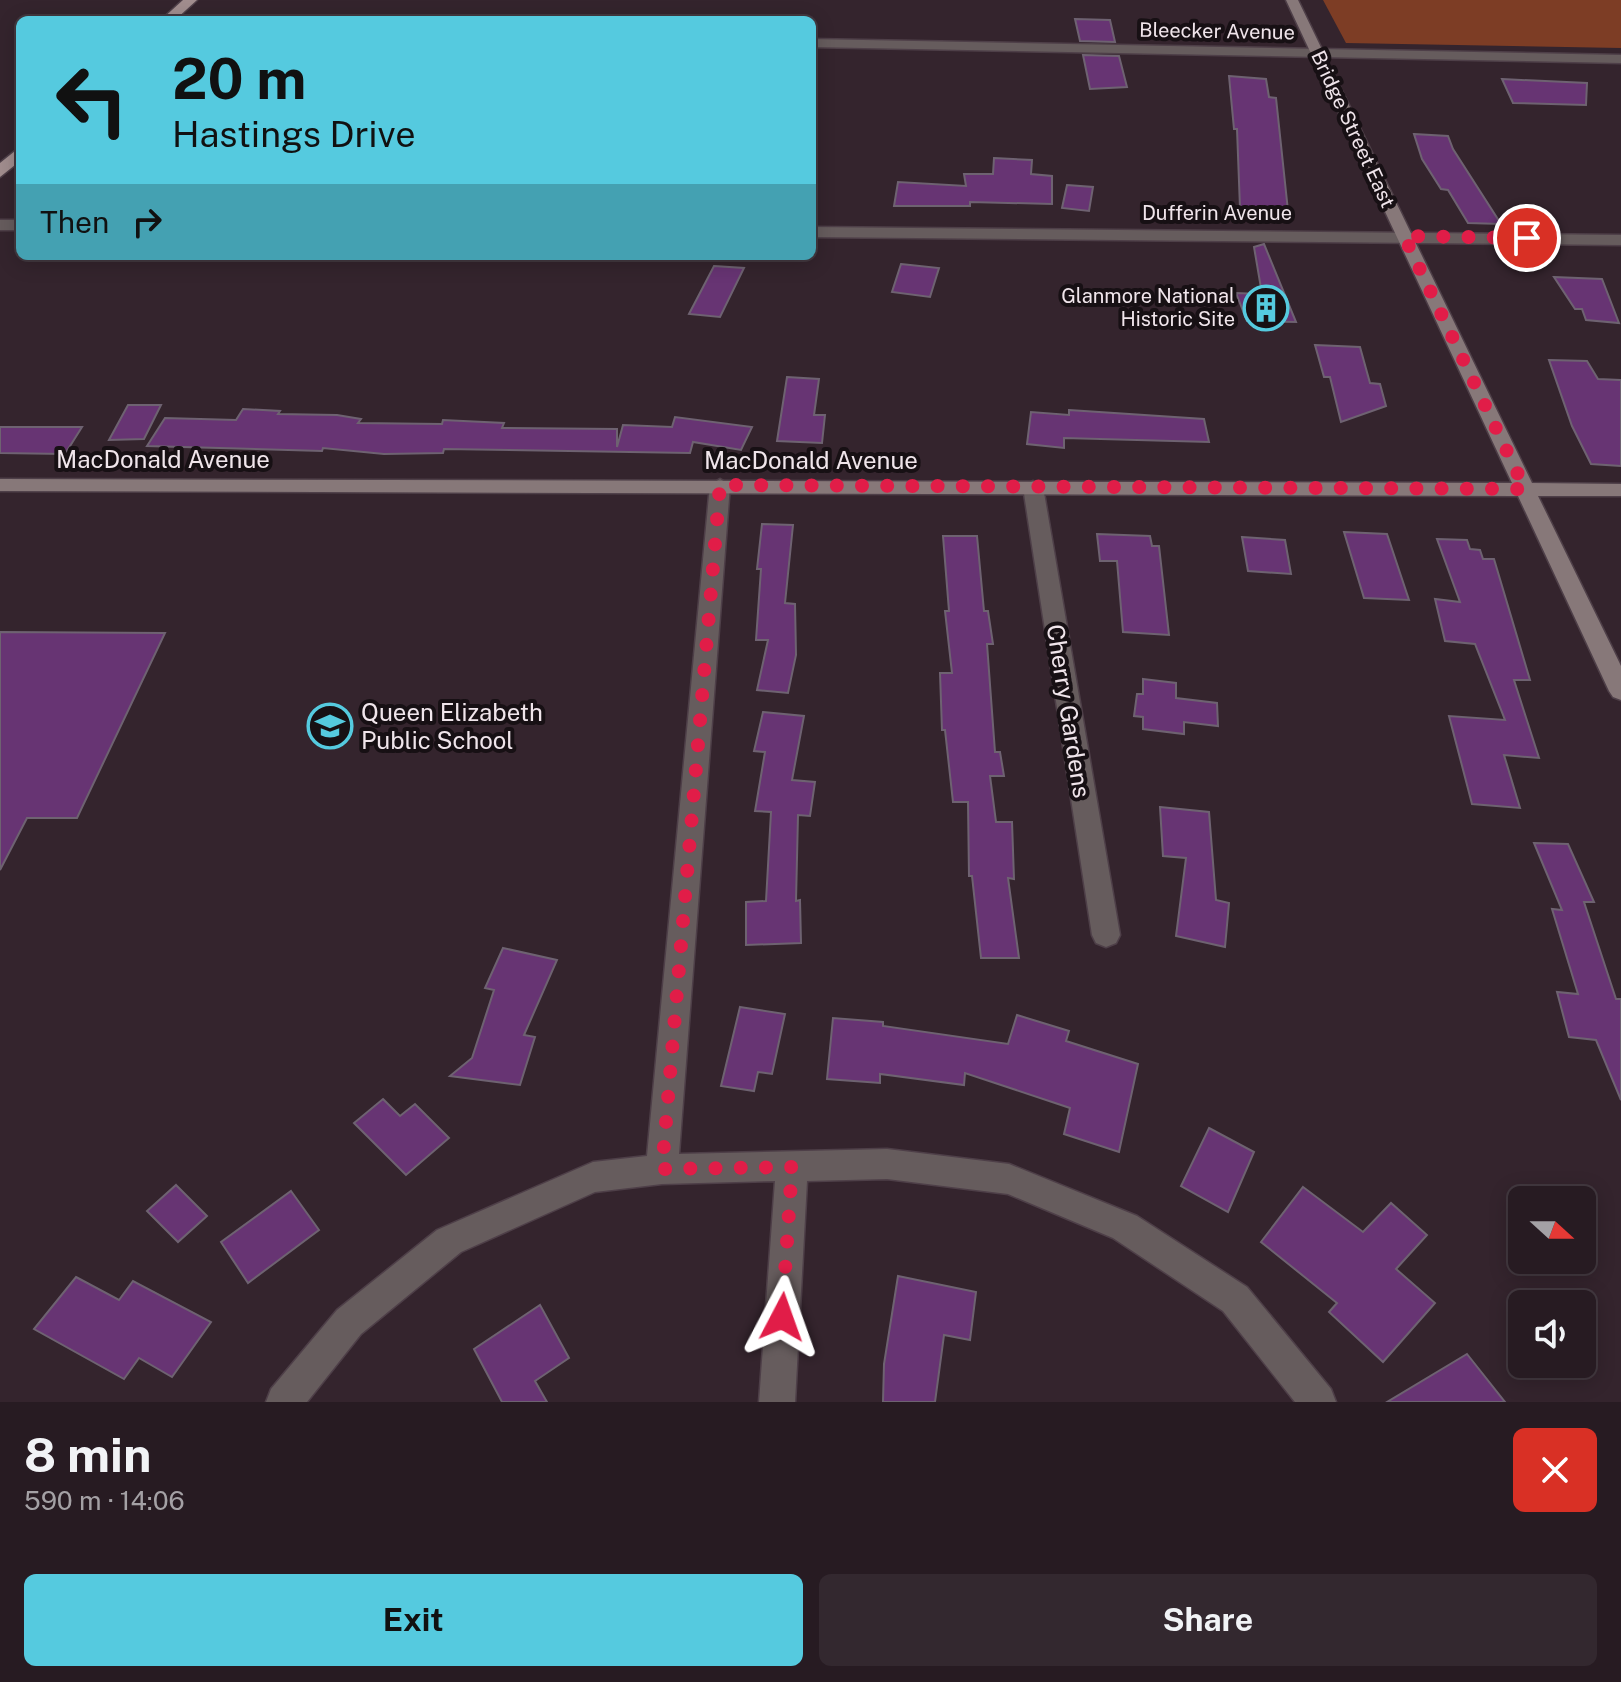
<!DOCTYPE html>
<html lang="en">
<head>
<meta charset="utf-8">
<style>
  body { margin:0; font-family:"Public Sans",sans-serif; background:#33282f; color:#f1f3f6; height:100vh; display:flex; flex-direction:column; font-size:30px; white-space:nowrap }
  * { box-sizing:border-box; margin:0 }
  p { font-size:26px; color:#a4a1a5 }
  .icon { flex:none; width:44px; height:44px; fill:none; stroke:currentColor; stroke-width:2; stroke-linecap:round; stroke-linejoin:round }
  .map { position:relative; height:1402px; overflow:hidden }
  .sheet { display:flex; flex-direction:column; background:#271b22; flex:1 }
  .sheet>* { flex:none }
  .banner { position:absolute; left:16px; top:16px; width:800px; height:244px; border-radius:12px; box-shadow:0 4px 20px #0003,0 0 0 2px #433940; background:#55cadf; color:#111; overflow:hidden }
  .needle { width:52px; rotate:111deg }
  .buttons { position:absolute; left:1508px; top:1186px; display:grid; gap:16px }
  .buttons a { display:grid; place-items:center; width:88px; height:88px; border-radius:12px; background:#271b22; box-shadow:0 4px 20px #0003,0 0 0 2px #433940; font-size:40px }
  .pin { position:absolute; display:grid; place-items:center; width:68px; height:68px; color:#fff; margin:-34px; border:4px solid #fff; border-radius:50%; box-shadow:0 2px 8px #0007 }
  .me { position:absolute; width:88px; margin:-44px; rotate:4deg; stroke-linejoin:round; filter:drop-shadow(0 0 6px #0008) }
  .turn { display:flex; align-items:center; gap:28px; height:168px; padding:0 24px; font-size:36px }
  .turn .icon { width:104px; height:104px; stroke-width:2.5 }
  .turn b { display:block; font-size:56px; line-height:68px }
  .then { display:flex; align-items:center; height:76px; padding:0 24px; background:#0003; gap:16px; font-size:30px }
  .round { display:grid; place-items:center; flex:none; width:84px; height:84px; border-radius:12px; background:#33282f }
  .overview { display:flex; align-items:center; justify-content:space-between; height:136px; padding:0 24px }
  h1 { font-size:48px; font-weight:700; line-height:60px }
  .primary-button { display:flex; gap:16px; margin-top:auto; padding:16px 24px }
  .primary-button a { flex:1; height:92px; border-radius:12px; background:#55cadf; color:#111; font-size:32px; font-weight:700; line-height:92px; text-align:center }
  .primary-button a+a { background:#33282f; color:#f1f3f6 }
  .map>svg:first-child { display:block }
</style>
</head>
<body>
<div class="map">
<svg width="1621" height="1402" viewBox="0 0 1621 1402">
  <rect width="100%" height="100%" fill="#34242d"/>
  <path fill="#7d3d25" d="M1323,0H1621V48L1346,43Z"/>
  <g fill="#673473" stroke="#6e6271" stroke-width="2">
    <path d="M1075,19L1110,20L1115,42L1080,41Z"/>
    <path d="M1083,55L1119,56L1127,87L1090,89Z"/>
    <path d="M1229,76L1266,79L1269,97L1276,98L1288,211L1240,208L1237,129H1234Z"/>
    <path d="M1502,79L1587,83L1586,105L1513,103Z"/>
    <path d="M1414,134L1448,136L1453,149L1501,224L1468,223L1448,190L1441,189L1422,159Z"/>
    <path d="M994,158L1032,160L1031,174L1052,176V204L970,202V206H894L898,182L966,186L964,174H993Z"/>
    <path d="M1067,185L1093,187L1089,211L1062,208Z"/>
    <path d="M1264,244L1296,322L1247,321L1236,293L1262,294L1254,247Z"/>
    <path d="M901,264L939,268L930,297L892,292Z"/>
    <path d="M714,266L744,268L720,317L689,314Z"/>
    <path d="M1554,277L1602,279L1619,323L1586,320L1582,309H1575Z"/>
    <path d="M1315,345L1360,347L1370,383L1380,384L1386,406L1341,422L1330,377H1324Z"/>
    <path d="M1549,360L1587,361L1598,379L1621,380V466L1591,464L1572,426Z"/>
    <path d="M787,377L819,379L814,415H825L822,443L777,441Z"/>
    <path d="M128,405H161L144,439L109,440Z"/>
    <path d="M243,409L280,411L278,414L337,415L361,419L358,423L442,424L443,420L504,423L502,428L617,429V447L623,425L672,427L675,417L752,427L741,450L693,442L690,453L444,449L443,453L384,454L323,448L322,451L147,446L165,418L236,420Z"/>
    <path d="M1069,410L1204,419L1209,442L1064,438V448L1027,444L1031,412L1069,415Z"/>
    <path d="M0,427H82L65,454L0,453Z"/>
    <path d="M762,524L793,525L785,603L795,604L796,655L788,693L757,690L768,640H756L761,569H757Z"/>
    <path d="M1344,532L1387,534L1409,600L1364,598Z"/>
    <path d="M1097,534L1150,536L1152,546H1159L1169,635L1123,632L1117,561H1100Z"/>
    <path d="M943,536H977L984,611H988L993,644H987L995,752H1000L1004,776H990L996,822H1012L1014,879L1008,878L1019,958H981L972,876H969L968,802H953L945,730H942L940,673H952L945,611H949Z"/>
    <path d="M1242,537L1285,540L1291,574L1248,571Z"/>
    <path d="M1437,539L1467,540L1470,549L1480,550L1483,559H1494L1530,680H1514L1539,758L1504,755L1520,808L1472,804L1449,716L1505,720L1475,644L1445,641L1435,599L1460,602Z"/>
    <path d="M0,632L165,633L77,818H27L0,870Z"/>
    <path d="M1143,679L1176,683V698L1217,703L1218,726L1184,722V734L1143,729V717L1134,716L1137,694H1143Z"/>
    <path d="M763,712L804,716L792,780L815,782L810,816L798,815L796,901L800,900L801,943L746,945V902L766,901L771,812L755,811L765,752L754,751Z"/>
    <path d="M1160,807L1209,812L1216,900L1229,903L1225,947L1176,936L1186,858L1163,856Z"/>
    <path d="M1534,843L1568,844L1594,902H1584L1616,999H1621V1100L1596,1040L1569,1037L1557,992L1578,994L1552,909L1562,910Z"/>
    <path d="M503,948L557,960L524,1035L535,1037L520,1085L450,1076L472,1058L494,990L485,988Z"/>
    <path d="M740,1007L785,1014L772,1074L758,1072L754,1091L721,1086Z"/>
    <path d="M1017,1015L1069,1031L1066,1041L1138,1064L1119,1152L1064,1134L1070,1108L965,1073L964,1085L880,1074V1083L827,1079L833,1018L883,1022V1026L1008,1044Z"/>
    <path d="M383,1099L400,1116L415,1104L449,1138L406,1175L354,1123Z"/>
    <path d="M1209,1128L1254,1152L1228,1212L1181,1186Z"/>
    <path d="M176,1185L207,1216L178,1242L147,1211Z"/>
    <path d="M1303,1187L1363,1232L1391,1203L1427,1235L1396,1269L1435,1303L1383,1362L1329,1312L1337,1303L1261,1242Z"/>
    <path d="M291,1191L319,1230L248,1283L221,1242Z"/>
    <path d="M898,1276L976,1292L970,1340L944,1335L935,1402H883L884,1364Z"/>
    <path d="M76,1277L119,1300L133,1281L211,1322L172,1377L139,1358L124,1379L34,1329Z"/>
    <path d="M540,1305L569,1358L535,1381L547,1402H502L474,1349Z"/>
    <path d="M1467,1354L1505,1402H1387Z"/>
  </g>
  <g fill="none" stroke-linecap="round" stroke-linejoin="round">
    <g stroke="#4e3f48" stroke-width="3">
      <g id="street">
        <path d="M812,39L1621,55V63L812,47Z"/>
        <rect x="0" y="220" width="20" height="10"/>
        <path d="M812,227L1621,235V245L812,237Z"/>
        <path d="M720,479L730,485L679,1154L887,1149L1009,1164L1137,1216L1247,1287L1331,1389L1336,1402H1295L1223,1311L1113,1238L1008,1194L887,1179L807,1181L795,1402H759L775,1181L662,1184L595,1192L461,1252L361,1334L307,1402H266L271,1389L337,1310L437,1230L593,1162L647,1156L710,485Z"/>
        <path d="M1033,481L1043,487L1120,935L1116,943L1106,947L1096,943L1092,935L1023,487Z"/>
      </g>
    </g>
    <g stroke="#4e3f48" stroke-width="3">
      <path id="secondary" d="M1286,0H1298L1532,483L1621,484V496H1538L1621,666V700L1613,697L1609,691L1518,496L0,491V479L1512,483Z"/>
    </g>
    <g stroke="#4e3f48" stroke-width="3">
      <g id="primary">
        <path d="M183,0H197L175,20H161Z"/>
        <path d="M20,147V161L0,177V163Z"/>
      </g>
    </g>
    <use href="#street" fill="#665c5d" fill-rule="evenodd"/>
    <use href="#secondary" fill="#877879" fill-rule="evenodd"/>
    <use href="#primary" fill="#a18d8e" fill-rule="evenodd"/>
  </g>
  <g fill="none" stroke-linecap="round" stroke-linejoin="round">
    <path stroke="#e11d48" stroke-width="14" stroke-dasharray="0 25.2" d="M782,1317L792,1167L662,1169L720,485L1525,489L1404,236L1527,238"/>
  </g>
  <defs>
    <g id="building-ring" transform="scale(2.3)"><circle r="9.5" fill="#171014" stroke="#55cadf" stroke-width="1.5"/><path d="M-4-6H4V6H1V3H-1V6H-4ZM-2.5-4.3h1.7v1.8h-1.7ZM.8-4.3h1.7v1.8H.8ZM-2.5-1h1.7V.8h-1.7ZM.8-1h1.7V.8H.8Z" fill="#55cadf"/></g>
    <g id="school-ring" transform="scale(2.3)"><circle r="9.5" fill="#171014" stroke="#55cadf" stroke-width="1.5"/><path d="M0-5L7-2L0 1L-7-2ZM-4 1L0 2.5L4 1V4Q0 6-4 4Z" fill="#55cadf"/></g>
  </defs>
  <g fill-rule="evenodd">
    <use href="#building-ring" x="1266" y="308"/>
    <use href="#school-ring" x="330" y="726"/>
  </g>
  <g text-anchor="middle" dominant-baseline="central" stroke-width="8" stroke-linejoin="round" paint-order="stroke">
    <g font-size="20" fill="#f0e5eb" stroke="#171014">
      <text transform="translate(1217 31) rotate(1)">Bleecker Avenue</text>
      <text transform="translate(1353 129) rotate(65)">Bridge Street East</text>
      <text x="1217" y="213">Dufferin Avenue</text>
    </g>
    <g font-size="20" fill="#f0e5eb" stroke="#171014" text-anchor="end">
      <text x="1235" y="296">Glanmore National<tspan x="1235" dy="23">Historic Site</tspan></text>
    </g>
    <g font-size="24" fill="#f0e5eb" stroke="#171014">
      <text x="163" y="459">MacDonald Avenue</text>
      <text x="811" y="460">MacDonald Avenue</text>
      <text transform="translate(1069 711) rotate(81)">Cherry Gardens</text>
    </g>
    <g font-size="24" fill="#f0e5eb" stroke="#171014" text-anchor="start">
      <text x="361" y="712">Queen Elizabeth<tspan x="361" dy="28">Public School</tspan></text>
    </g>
  </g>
</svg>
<div class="buttons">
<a><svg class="needle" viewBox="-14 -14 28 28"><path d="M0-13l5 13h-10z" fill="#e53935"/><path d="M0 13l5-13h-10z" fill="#a4a1a5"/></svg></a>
<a><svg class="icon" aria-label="sound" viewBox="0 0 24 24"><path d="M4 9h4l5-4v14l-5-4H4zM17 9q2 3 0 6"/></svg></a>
</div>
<div class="pin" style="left:1527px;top:238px;background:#d93025"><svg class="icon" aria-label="arrive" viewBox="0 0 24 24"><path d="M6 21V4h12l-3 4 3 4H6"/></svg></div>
<svg class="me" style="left:782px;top:1317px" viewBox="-20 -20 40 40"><path d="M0-17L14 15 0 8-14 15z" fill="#e11d48" stroke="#fff" stroke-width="4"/></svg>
<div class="banner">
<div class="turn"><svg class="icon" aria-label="left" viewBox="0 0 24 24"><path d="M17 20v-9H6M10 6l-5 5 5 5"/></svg><div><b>20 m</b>Hastings Drive</div></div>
<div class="then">Then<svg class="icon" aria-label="right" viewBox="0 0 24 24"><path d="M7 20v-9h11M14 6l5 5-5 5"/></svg></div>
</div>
</div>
<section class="sheet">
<div class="overview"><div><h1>8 min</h1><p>590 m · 14:06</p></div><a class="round" style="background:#d93025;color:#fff"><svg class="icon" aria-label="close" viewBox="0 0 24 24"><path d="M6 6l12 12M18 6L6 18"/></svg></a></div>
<div class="primary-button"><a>Exit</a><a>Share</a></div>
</section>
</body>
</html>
